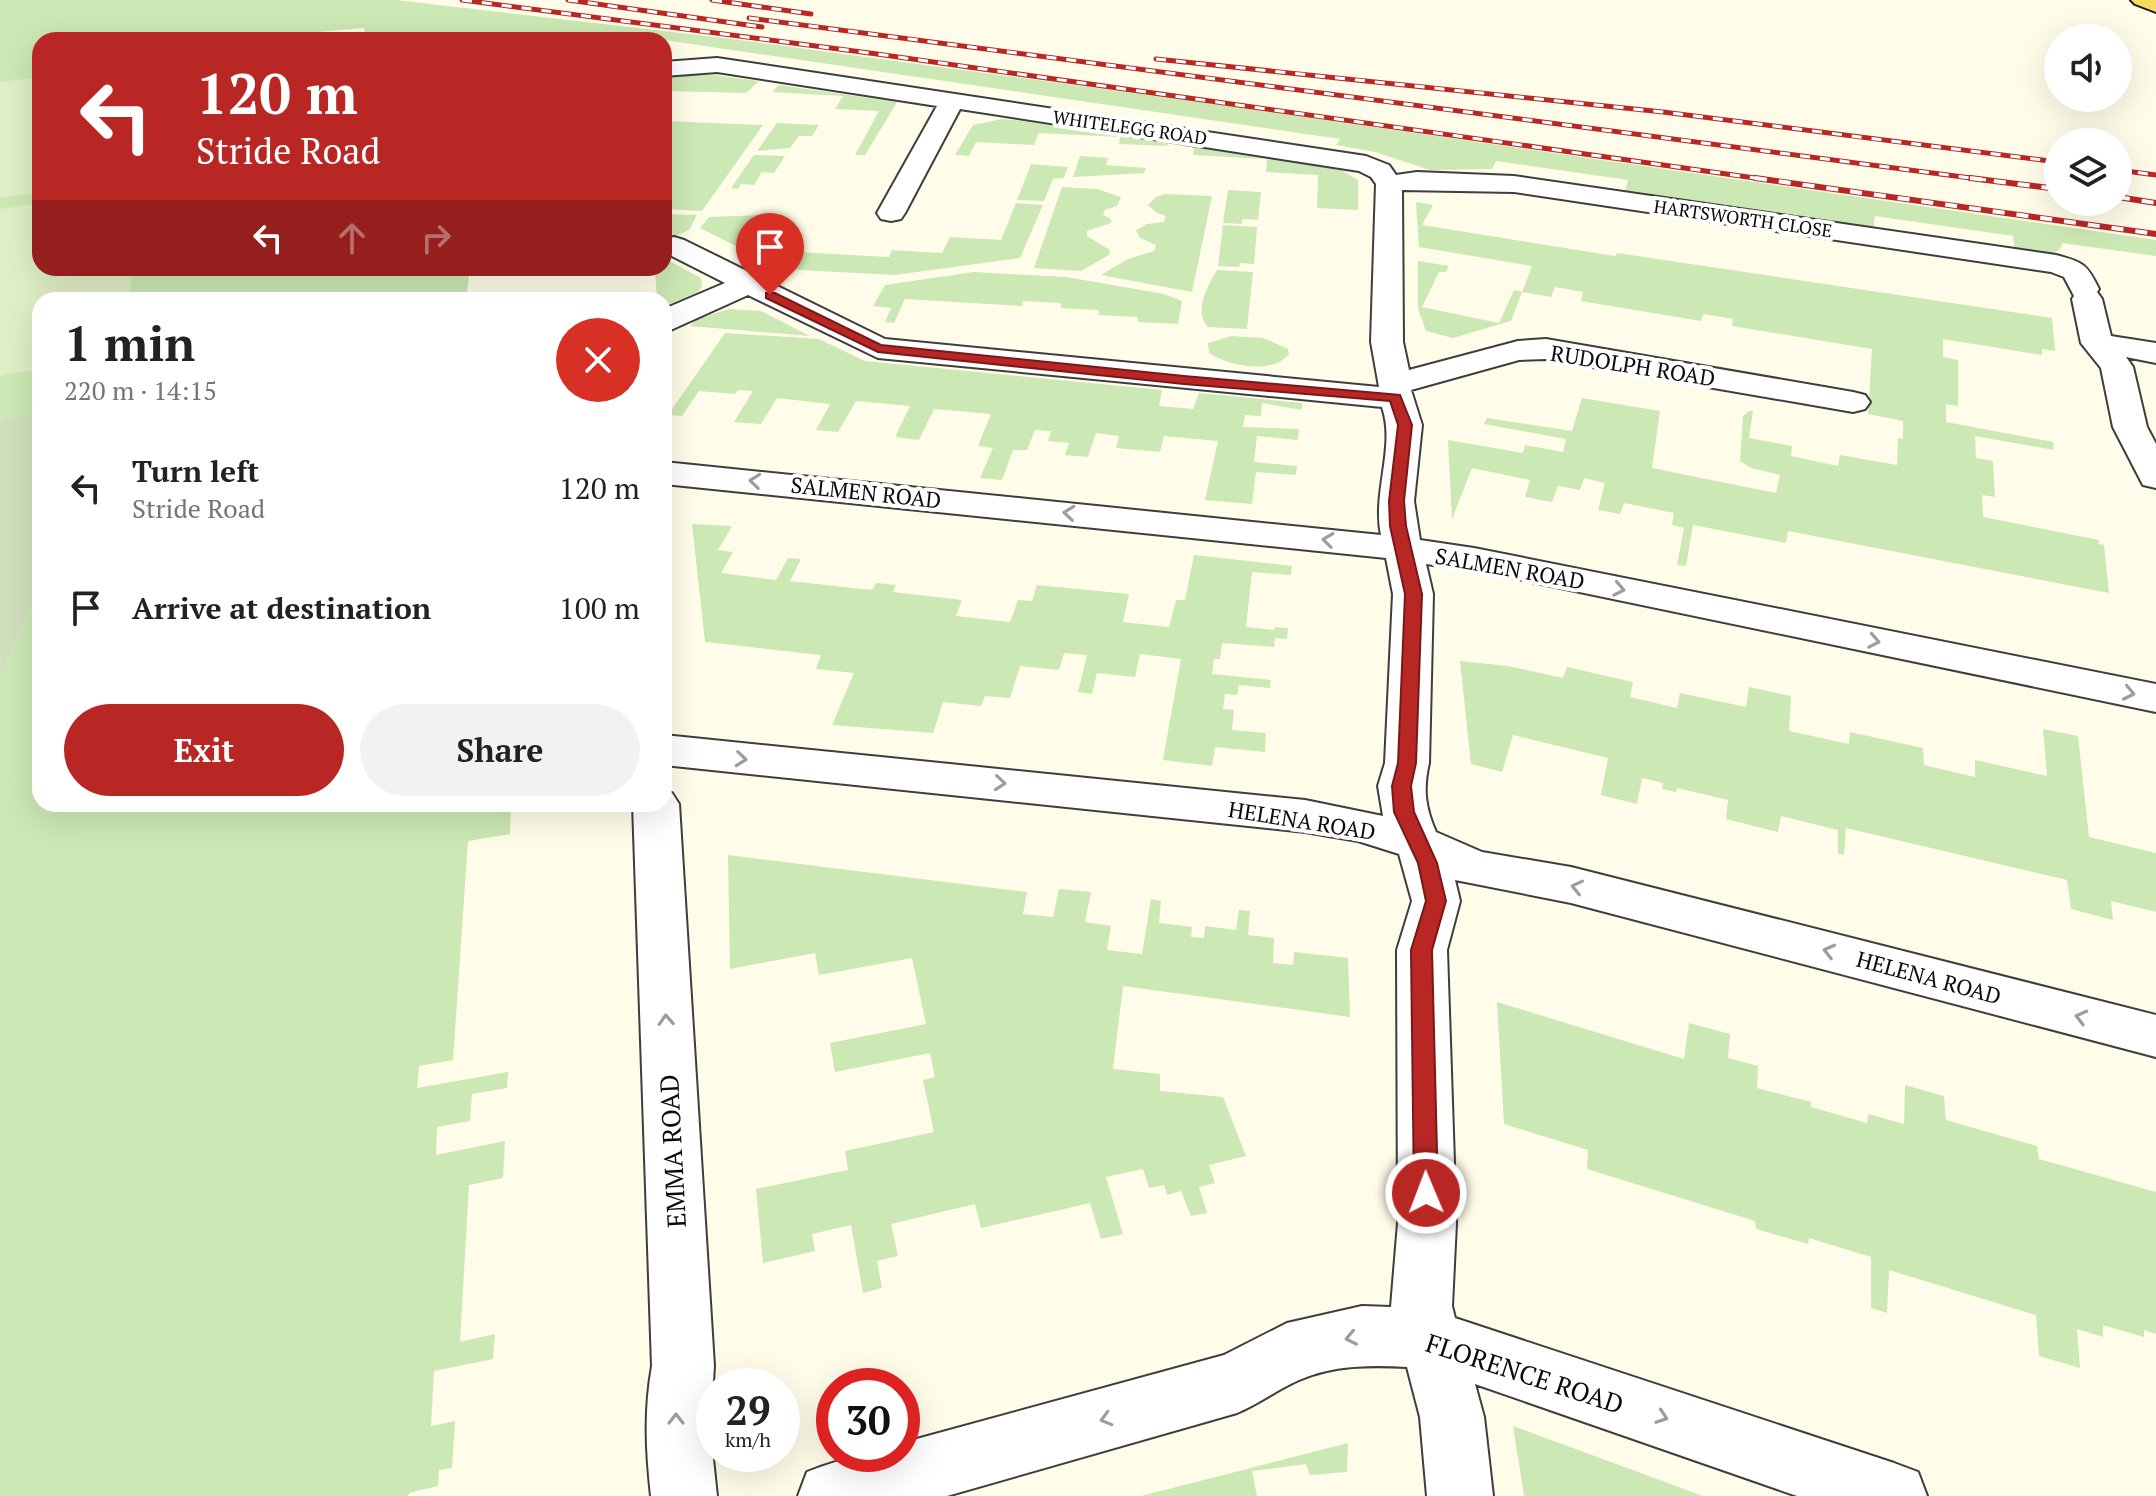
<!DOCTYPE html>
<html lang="en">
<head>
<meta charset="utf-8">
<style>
  body { margin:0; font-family:"PT Serif",serif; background:#f2f2f2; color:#222; height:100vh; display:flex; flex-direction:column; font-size:30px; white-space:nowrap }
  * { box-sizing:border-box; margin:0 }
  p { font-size:26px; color:#767676 }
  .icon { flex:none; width:44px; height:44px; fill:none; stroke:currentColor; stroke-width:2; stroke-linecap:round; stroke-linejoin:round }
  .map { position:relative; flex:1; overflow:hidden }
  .panel { position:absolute; left:32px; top:292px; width:640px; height:520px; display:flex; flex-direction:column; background:#fff; border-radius:24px; box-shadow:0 8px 32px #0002 }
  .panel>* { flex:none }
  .guide { position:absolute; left:32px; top:32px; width:640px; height:244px; border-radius:24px; box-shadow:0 8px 32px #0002; background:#b92725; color:#fff; overflow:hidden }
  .buttons { position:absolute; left:2044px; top:24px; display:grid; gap:16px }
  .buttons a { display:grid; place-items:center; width:88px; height:88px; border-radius:50%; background:#fff; box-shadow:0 8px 32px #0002; font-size:40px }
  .speed { position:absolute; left:696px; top:1368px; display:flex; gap:16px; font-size:40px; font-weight:700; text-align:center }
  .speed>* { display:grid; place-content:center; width:104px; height:104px; border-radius:50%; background:#fff; box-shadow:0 8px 32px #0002; line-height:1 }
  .speed small { font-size:20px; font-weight:400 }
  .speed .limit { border:12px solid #d22; background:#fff; color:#111 }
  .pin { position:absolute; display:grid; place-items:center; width:68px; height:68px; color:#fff; margin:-82px -34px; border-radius:50% 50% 50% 0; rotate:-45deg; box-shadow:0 0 8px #0007 }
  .pin .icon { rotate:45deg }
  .me { position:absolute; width:88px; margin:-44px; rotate:359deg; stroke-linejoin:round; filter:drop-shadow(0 0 6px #0008) }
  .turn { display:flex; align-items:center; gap:28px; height:168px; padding:0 32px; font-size:36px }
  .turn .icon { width:104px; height:104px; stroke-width:2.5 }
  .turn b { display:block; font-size:56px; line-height:68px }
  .lanes { display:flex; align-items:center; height:76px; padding:0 32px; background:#0003; justify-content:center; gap:40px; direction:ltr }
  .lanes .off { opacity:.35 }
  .round { display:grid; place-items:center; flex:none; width:84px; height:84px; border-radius:42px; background:#f2f2f2 }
  .summary { display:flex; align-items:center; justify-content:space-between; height:136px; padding:0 32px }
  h1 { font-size:48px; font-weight:700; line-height:60px }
  .action { display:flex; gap:16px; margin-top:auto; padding:16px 32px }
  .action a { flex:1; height:92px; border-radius:48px; background:#b92725; color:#fff; font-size:32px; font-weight:700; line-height:92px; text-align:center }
  .action a+a { background:#f2f2f2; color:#222 }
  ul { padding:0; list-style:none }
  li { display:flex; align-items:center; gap:24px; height:120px; padding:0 32px }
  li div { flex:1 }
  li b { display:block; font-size:30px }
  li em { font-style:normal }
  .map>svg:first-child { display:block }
</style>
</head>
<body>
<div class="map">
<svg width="2156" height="1496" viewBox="0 0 2156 1496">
  <rect width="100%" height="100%" fill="#fffce9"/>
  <g fill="#cce8b4">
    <path d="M0,0H396L724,38L1201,102L2156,240V256L2062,243L2061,248L2054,253L2015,252L2013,236L1875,216L1873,231L1624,195L1628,180L1496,161L1492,169L1430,170L1375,152L1336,145L1340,139L664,40H306L366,36L364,28L273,36L271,40H40V268H470L466,300H40V412L0,419Z"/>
    <path d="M698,73L759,81L746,93L664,91V78Z"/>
    <path d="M779,85L897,102L865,155H855L879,111L835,109L843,96L772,92Z"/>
    <path d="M1002,119L1014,120L1168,143L1167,146L1119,144L1120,137L1039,133L1034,145L976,142L969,156L955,155L973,125Z"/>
    <path d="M664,121L763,125L702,211L664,209Z"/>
    <path d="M777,123L819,125L812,136H799L790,148L757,151Z"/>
    <path d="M1188,146L1341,170L1358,180V210L1317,208L1318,175L1266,172L1267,159L1193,155L1194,148Z"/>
    <path d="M754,155L785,156L774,173L762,172L754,185L741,184L738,189L731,188Z"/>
    <path d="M1080,156L1108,158L1106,165L1146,168L1144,173L1073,177Z"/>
    <path d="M1031,164L1068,167L1064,178L1053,179L1044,201L1017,200Z"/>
    <path d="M1062,187L1097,189L1121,197L1117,206L1105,210L1103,215L1111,219V223L1087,231V236L1110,250L1109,255L1081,271L1034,268Z"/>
    <path d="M1228,190L1261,192L1258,220L1243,219L1241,224L1223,223Z"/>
    <path d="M1165,194L1212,196L1192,292L1101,275L1128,259L1154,251L1156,245L1140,238L1136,230L1147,224L1164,222L1166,216L1157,213L1148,205L1156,197Z"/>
    <path d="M1416,202L1433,205L1422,225L1615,256L1617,253L2052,318L2055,351L2042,349V355L1943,339V357L1958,360V406L1946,404V422L2053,442L2054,450L1975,436L1976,458L1993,461L1995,497L1982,495L1983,517L2099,540V544L2104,545L2109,593L1788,531L1786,543L1693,525L1686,566L1677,565L1684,528L1672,525L1674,513L1624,503L1620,514L1598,510L1605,483L1584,478L1580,490L1558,486L1552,502L1525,497L1530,480L1472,468L1452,519L1448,440L1523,453L1525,445L1563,452L1566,439L1484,424L1487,418L1572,431L1582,398L1660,411L1652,468L1776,493L1780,475L1751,468L1740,461L1743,416L1749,411H1753L1749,438L1792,446L1791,456L1838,466L1840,455L1897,465L1898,438L1903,439V421L1868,414L1872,349L1732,326L1733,319L1703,314L1701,321L1581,301L1583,292L1555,287L1551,297L1522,292L1511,321L1453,338L1426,331L1418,309V261L1449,266L1446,272H1439L1422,307L1499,323L1514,290L1522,292L1532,266L1419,247Z"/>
    <path d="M1016,203L1043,205L1020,258L895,275L782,269L700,228L709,217L762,215L745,240L764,242L760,250L889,257L892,250L942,253L950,237L1001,240Z"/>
    <path d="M664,214L697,215L689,230L664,241Z"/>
    <path d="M1223,225L1257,227L1254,264L1240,263L1239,267L1218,266Z"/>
    <path d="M664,258L701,278L702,287L696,293L664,306V300H657L655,268H664Z"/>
    <path d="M1217,270L1253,272L1247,329L1208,327C1193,312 1208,285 1217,270Z"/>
    <path d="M974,272L1066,277L1164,294L1182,301L1178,324L1138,322V317L1099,315V310L1061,308V303L1023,301L1022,306L905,299L894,323L885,322L891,308L873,306L885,285Z"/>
    <path d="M729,309L761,311L810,336L690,326L697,319Z"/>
    <path d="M725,333L819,339L865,361L1162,390L1159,406L1193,409L1199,393L1302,403V410L1262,403L1261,416L1245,415L1243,427L1299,429L1298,440L1257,436L1254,462L1297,466L1296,475L1256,472L1252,504L1205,500L1218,441L1164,436L1160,452L1116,448L1119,436L1096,433L1088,457L1065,455L1069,443L1048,441L1051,431L1035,430L1027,450H1013L1002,480L980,478L993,448L978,446L991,414L934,409L919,440L895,437L910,406L856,401L838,432L816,430L830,404L777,398L761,424L734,422L753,391L738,390L735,394L699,391L682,416L668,415Z"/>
    <path d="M1231,336L1263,338L1288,349L1289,354C1273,375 1228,366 1209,353L1208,343Z"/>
    <path d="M692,524L732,526L718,550L733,552L721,573L776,580L788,558L801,559L790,581L872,590L876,583L896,585L893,592L962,600L956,616L1010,622L1018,600L1032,601L1037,585L1129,594L1123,622L1169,627L1176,600H1185L1194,555L1292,566L1291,575L1252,572L1246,627L1274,630L1275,627L1288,628L1287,639L1275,638L1274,647L1222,643L1220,659H1214L1212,674L1271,680L1270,688L1239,685L1237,695L1225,694L1223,709L1234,710L1232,730L1266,733L1265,752L1215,747L1212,766L1163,760L1181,659L1140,654L1135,677L1097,673L1092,694L1078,692L1087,655L1064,653L1059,670L1020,666L1010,698L985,696L981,706L943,702L933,733L832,725L854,673L816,669L821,655L705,642Z"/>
    <path d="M40,586V804H511L510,834L468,841L453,1060L419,1066L417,1088L508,1072L507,1088L472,1094L470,1121L437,1127L436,1155L505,1141L503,1178L469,1185L460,1342L495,1334L493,1359L434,1371L431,1426L455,1421L452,1468L439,1470L438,1486L409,1493L408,1496H0V677Z"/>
    <path d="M1460,661L1508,666L1563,678L1567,667L1633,682L1630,697L1677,708L1680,693L1746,707L1749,687L1791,696L1789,731L1849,744L1850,732L1923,748L1924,765L1975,777V760L2047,776L2043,729L2078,736L2089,837L2156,853V912L2111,901L2113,920L2071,909L2067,880L1846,828L1844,855L1838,854V830L1781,816L1778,832L1726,819L1728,800L1677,788L1676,792L1662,789L1663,783L1642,778L1637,804L1601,795L1608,758L1513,735L1502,772L1471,764Z"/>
    <path d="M728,855L1027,892L1023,914L1053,917L1059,889L1091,892L1085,922L1111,926L1107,950L1142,954L1151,899L1161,901L1159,923L1192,927L1191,937L1204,938L1205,926L1236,930L1239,910L1250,911L1248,935L1274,938L1273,963L1293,965L1294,952L1348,958L1350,1017L1123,986L1113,1069L1160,1074V1091L1223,1097L1246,1156L1209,1165L1215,1183L1199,1187L1207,1213L1191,1216L1181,1191L1167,1195L1164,1185L1149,1188L1143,1169L1106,1177L1123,1234L1101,1239L1090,1203L981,1228L975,1204L891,1224L898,1256L877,1261L882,1288L863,1293L851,1225L812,1234L815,1251L763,1263L756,1189L848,1170L845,1151L934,1132L923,1080L935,1077L930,1053L835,1072L830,1043L926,1024L912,958L819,975L815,953L730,969Z"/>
    <path d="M1497,1002L1684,1059L1689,1023L1730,1034L1728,1058L1758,1066L1757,1088L1811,1102V1107L1867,1123L1868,1114L1904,1124L1905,1085L1944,1096L1946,1120L2037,1146L2039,1159L2156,1192V1334L2144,1330V1337L2103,1325V1337L2077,1329L2080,1368L2039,1356L2036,1315L1889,1270L1887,1313L1871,1308V1257L1809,1238L1808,1244L1756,1229L1755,1221L1587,1169L1588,1150L1504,1124Z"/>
    <path d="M1513,1426L1703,1496H1524Z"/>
    <path d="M1348,1443L1347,1472L1310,1475L1306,1464L1252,1471L1257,1496H1141Z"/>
  </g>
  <path fill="#d2dfbc" d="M40,412V586L0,677V419Z"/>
  <g fill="#dfefc6">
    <path d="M40,77V192L0,198V82Z"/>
    <path d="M40,203V268H132L130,300H40V369L0,376V209Z"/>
  </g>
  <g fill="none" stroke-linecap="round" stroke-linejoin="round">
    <g stroke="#3e3e3e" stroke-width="4">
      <g id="street">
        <path d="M717,58L1366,156L1389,165L1396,175L1417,172L1514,176L2056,255C2083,262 2087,264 2099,289L2097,292L2102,299L2111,336L2156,343V363L2126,357L2133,367L2147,427L2156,444V488L2143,485L2113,427L2101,368L2081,343L2072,299L2074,296L2064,277L2051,272L1514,192L1402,190L1403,342L1409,370L1518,341L1546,339L1853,392L1865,395L1870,402L1865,409L1853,412L1546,359L1519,360L1411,390L1422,425L1414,501L1420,540L1474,548L2156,684V712L1474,570L1426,564L1433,594L1429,763C1423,789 1425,807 1436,832L1482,852L1571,867L2156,1015V1057L1571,903L1455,880L1460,901L1447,950L1456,1223L1452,1306L1455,1318L1894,1463L1918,1472L1927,1496H1797L1475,1384L1484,1417L1493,1496H1427L1420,1417L1407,1367C1370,1365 1334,1365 1299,1380C1278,1389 1259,1404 1237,1413L947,1496H798L807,1472C842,1458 865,1454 902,1454V1443L1224,1355L1287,1323L1362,1306L1391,1307L1398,1223L1397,950L1412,901L1399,854L1358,841L1305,832L664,765V735L1305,800L1383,816L1378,786L1385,763L1393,594L1386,558L664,484V462L1381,535C1372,492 1396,447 1382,407L878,358L748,295L664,333V309L725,283L664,252V240L674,237L684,240L885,339L1379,387L1371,342L1376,184L1371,177L1359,171L960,109L905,213L901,219L891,221L881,219L877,213L937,106L717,72L664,76V62Z"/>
        <path d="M664,790L672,793L679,804L714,1366L710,1431L717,1496H651C646,1452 644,1410 652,1366L633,804H664Z"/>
      </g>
    </g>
    <g stroke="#1c1c1c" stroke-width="4">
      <path id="primary" d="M2131,0H2156V12L2135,4Z"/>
    </g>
    <use href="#street" fill="#fff" fill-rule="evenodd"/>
    <use href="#primary" fill="#f7db61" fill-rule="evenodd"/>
    <g stroke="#b92725" stroke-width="5">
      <g id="rail-far1">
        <path d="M462,0L877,54L1769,180"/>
        <path d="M568,0L762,27"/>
        <path d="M712,0L811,14"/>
        <path d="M749,18L1986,180"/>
        <path d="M1156,59L1663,112L2058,162"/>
        <path d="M2118,170L2156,175"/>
      </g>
    </g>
    <g stroke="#b92725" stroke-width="6">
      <g id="rail">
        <path d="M1755,178L2156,234"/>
        <path d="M1970,178L2058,189"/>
        <path d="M2118,197L2156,203"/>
      </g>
    </g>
    <use href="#rail-far1" stroke="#fff" stroke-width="3" stroke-dasharray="10" stroke-linecap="butt"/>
    <use href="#rail" stroke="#fff" stroke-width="4" stroke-dasharray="12" stroke-linecap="butt"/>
  </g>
  <defs><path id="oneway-chevron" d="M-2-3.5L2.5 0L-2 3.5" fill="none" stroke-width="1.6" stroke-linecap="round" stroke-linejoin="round" transform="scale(2)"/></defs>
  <g stroke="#9d9d9d">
    <use href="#oneway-chevron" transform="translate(755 481) rotate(-174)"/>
    <use href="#oneway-chevron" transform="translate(1069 513) rotate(-174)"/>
    <use href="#oneway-chevron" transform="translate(1328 540) rotate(-173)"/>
    <use href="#oneway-chevron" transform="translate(1619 589) rotate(11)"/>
    <use href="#oneway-chevron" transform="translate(1874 641) rotate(11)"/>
    <use href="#oneway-chevron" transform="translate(2129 693) rotate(12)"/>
    <use href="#oneway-chevron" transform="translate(741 759) rotate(6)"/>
    <use href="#oneway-chevron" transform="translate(1000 783) rotate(5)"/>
    <use href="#oneway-chevron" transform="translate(1577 887) rotate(-167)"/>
    <use href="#oneway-chevron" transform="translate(1829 951) rotate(-166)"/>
    <use href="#oneway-chevron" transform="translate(2081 1017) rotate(-165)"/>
    <use href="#oneway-chevron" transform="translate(666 1020) rotate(-93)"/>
    <use href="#oneway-chevron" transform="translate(1351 1338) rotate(168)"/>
    <use href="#oneway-chevron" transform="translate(1662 1417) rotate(19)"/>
    <use href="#oneway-chevron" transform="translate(676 1419) rotate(-90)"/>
    <use href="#oneway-chevron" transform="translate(1106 1419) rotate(164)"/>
  </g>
  <path fill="#b92725" stroke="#781918" stroke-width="2" d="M766,293H775L881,345L1184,376L1400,395L1412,425L1404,501L1406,526L1422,594L1416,763L1411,786L1414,812L1437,863L1446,901L1432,950L1438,1193L1435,1200L1426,1203L1418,1200L1414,1193L1411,950L1426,901L1418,863L1394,812L1392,786L1398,763L1405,594L1390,526L1389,501L1398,425L1390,401L1184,384L878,352L766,298Z"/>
  <g text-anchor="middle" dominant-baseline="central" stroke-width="8" stroke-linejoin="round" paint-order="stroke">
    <g font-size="18" fill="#0b0b0b" stroke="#fff">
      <text transform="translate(1130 127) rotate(8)">WHITELEGG ROAD</text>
      <text transform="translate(1743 218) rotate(8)">HARTSWORTH CLOSE</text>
    </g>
    <g font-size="22" fill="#0b0b0b" stroke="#fff">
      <text transform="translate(1633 365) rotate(9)">RUDOLPH ROAD</text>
      <text transform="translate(866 492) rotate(6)">SALMEN ROAD</text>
      <text transform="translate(1510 568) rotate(10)">SALMEN ROAD</text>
      <text transform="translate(1302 820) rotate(9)">HELENA ROAD</text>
      <text transform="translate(1929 977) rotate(15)">HELENA ROAD</text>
    </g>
    <g font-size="26" fill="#0b0b0b" stroke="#fff">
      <text transform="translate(672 1151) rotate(-93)">EMMA ROAD</text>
      <text transform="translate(1525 1373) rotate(18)">FLORENCE ROAD</text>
    </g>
  </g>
</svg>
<div class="buttons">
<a><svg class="icon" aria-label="sound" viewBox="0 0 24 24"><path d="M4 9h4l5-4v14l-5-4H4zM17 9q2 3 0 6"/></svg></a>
<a><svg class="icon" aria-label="layers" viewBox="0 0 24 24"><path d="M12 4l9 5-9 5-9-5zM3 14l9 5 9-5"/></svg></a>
</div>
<div class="speed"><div>29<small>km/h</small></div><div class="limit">30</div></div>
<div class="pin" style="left:770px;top:295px;background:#d93025"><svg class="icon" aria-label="arrive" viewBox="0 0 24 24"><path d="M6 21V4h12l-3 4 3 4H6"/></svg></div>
<svg class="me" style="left:1426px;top:1193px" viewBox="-20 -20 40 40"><circle r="17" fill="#b92725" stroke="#fff" stroke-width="3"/><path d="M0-11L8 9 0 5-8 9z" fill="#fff"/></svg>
<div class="guide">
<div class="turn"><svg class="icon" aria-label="left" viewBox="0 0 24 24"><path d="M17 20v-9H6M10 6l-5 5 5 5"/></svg><div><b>120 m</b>Stride Road</div></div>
<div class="lanes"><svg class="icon" aria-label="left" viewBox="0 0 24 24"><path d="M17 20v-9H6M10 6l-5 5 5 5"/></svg><svg class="icon off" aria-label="ahead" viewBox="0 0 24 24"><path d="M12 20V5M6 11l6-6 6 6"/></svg><svg class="icon off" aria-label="right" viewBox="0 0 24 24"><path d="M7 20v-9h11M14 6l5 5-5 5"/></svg></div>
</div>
<section class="panel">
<div class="summary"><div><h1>1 min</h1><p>220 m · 14:15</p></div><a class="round" style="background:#d93025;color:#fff"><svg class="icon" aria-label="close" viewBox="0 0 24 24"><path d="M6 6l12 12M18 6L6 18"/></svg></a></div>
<ul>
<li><svg class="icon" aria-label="left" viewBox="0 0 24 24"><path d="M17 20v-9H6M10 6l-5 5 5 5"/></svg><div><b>Turn left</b><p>Stride Road</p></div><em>120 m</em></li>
<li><svg class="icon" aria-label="arrive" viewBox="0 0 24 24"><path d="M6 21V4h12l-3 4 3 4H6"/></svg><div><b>Arrive at destination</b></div><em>100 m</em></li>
</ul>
<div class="action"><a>Exit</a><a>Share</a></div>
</section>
</div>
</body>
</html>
